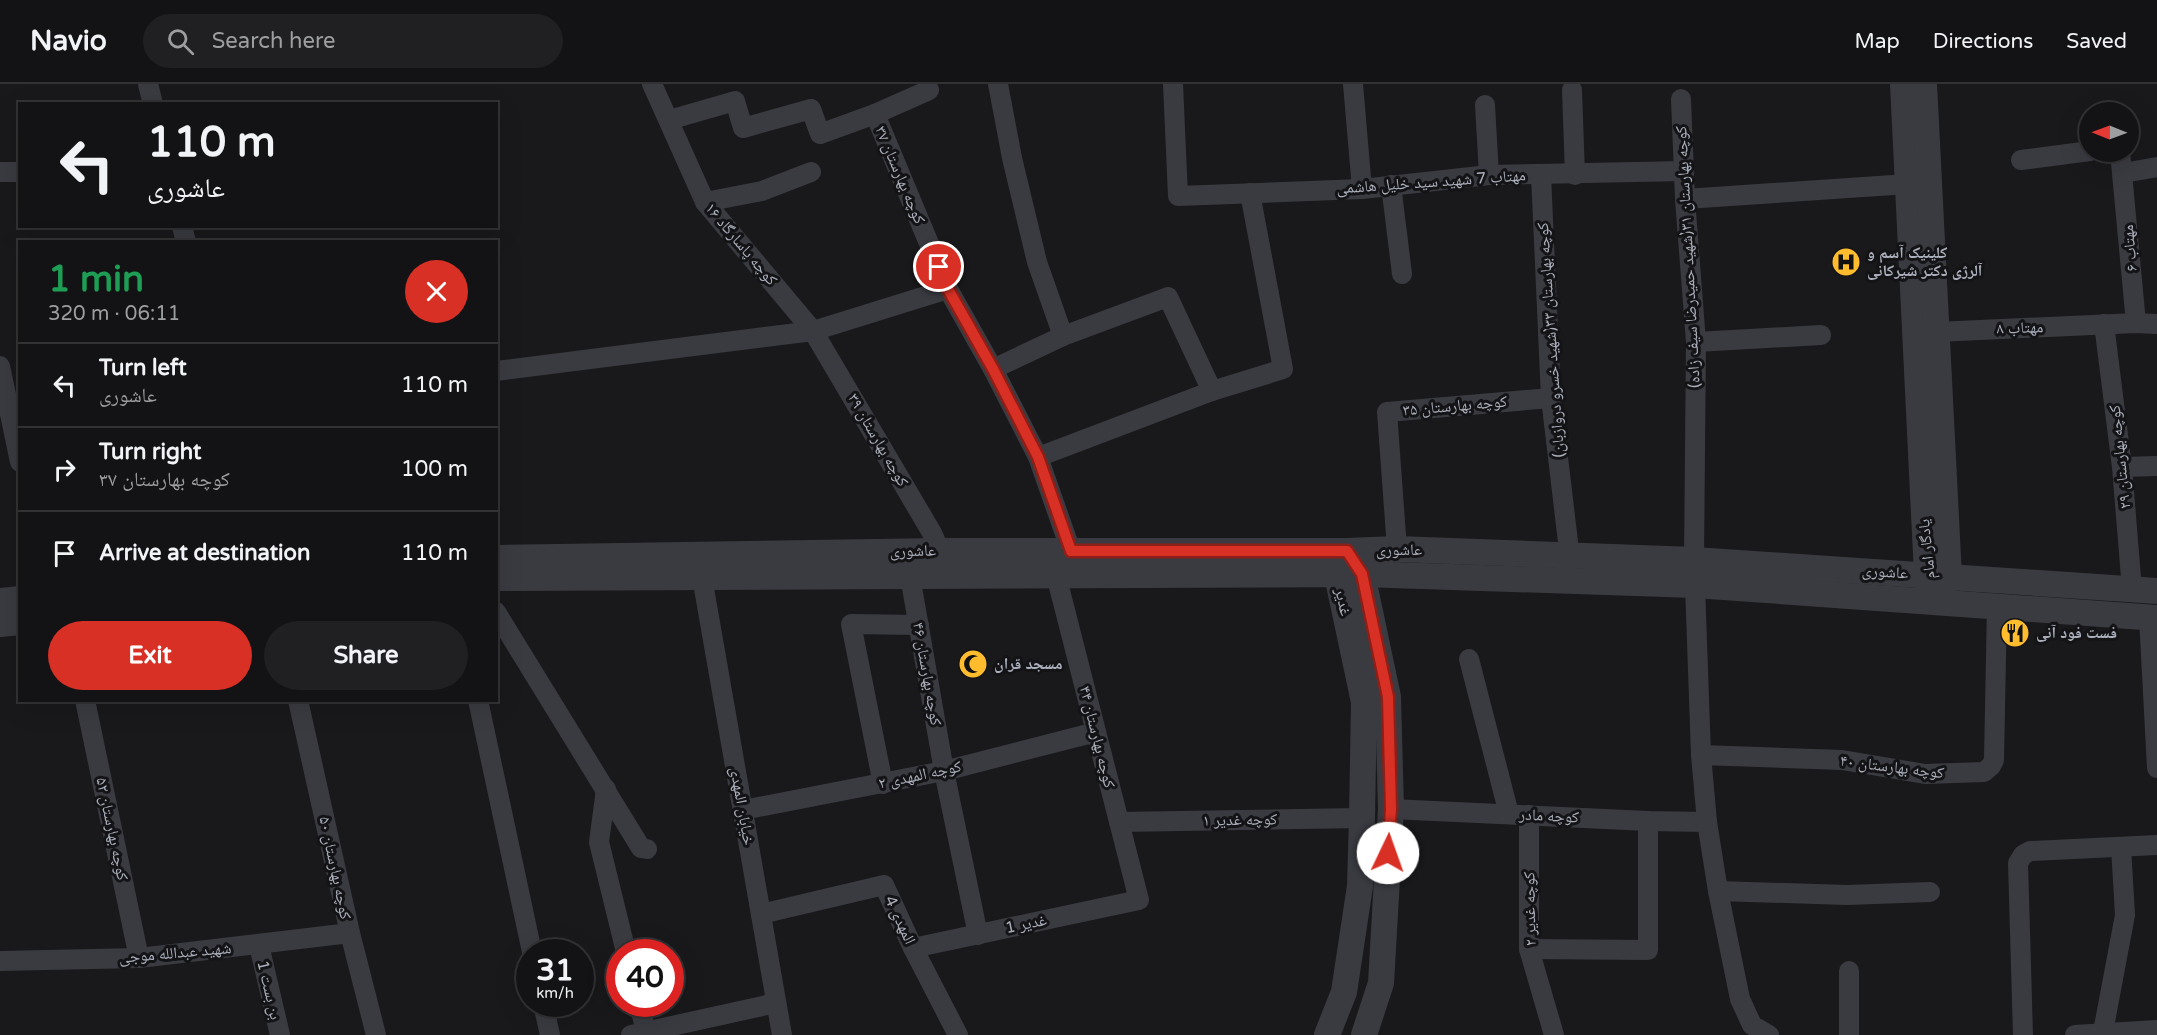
<!DOCTYPE html>
<html lang="en">
<head>
<meta charset="utf-8">
<style>
  body { margin:0; font-family:"Varela Round","Noto Naskh Arabic",sans-serif; background:#202022; color:#f1f3f6; height:100vh; display:flex; flex-direction:column; font-size:22px; white-space:nowrap }
  * { box-sizing:border-box; margin:0 }
  p { font-size:20px; color:#9d9ea0 }
  .icon { flex:none; width:33px; height:33px; fill:none; stroke:currentColor; stroke-width:2; stroke-linecap:round; stroke-linejoin:round }
  .map { position:relative; flex:1; overflow:hidden }
  .details { position:absolute; left:18px; top:156px; width:480px; height:462px; display:flex; flex-direction:column; background:#131315; border-radius:0px; box-shadow:0 6px 24px #0002,0 0 0 2px #323234 }
  .details>* { flex:none }
  .hud { position:absolute; left:18px; top:18px; width:480px; height:126px; border-radius:0px; box-shadow:0 6px 24px #0002,0 0 0 2px #323234; background:#131315; color:#f1f3f6; overflow:hidden }
  .needle { width:39px; rotate:271deg }
  .buttons { position:absolute; left:2079px; top:18px; display:grid; gap:12px }
  .buttons a { display:grid; place-items:center; width:60px; height:60px; border-radius:50%; background:#131315; box-shadow:0 6px 24px #0002,0 0 0 2px #323234; font-size:30px }
  .speed { position:absolute; left:516px; top:855px; display:flex; gap:12px; font-size:30px; font-weight:700; text-align:center }
  .speed>* { display:grid; place-content:center; width:78px; height:78px; border-radius:50%; background:#131315; box-shadow:0 6px 24px #0002,0 0 0 2px #323234; line-height:1 }
  .speed small { font-size:15px; font-weight:400 }
  .speed .limit { border:9px solid #d22; background:#fff; color:#111 }
  .pin { position:absolute; display:grid; place-items:center; width:51px; height:51px; color:#fff; margin:-26px; border:3px solid #fff; border-radius:50%; box-shadow:0 2px 6px #0007 }
  .me { position:absolute; width:66px; margin:-33px; rotate:3deg; stroke-linejoin:round; filter:drop-shadow(0 0 4px #0008) }
  .turn { display:flex; align-items:center; gap:21px; height:126px; padding:0 30px; font-size:27px }
  .turn .icon { width:78px; height:78px; stroke-width:2.5 }
  .turn b { display:block; font-size:42px; line-height:51px }
  .round { display:grid; place-items:center; flex:none; width:63px; height:63px; border-radius:32px; background:#202022 }
  .head { display:flex; align-items:center; justify-content:space-between; height:102px; padding:0 30px }
  h1 { font-size:36px; font-weight:700; line-height:45px; color:#1e9e55 }
  .button { display:flex; gap:12px; margin-top:auto; padding:12px 30px }
  .button a { flex:1; height:69px; border-radius:36px; background:#d93025; color:#fff; font-size:24px; font-weight:700; line-height:69px; text-align:center }
  .button a+a { background:#202022; color:#f1f3f6 }
  ul { padding:0; list-style:none }
  li { display:flex; align-items:center; gap:18px; height:84px; padding:0 30px; border-top:2px solid #323234 }
  li div { flex:1 }
  li b { display:block; font-size:22px }
  li em { font-style:normal }
  header { display:flex; align-items:center; gap:36px; box-sizing:border-box; height:84px; padding:0 30px; background:#131315; border-bottom:2px solid #323234 }
  header strong { font-size:28px }
  nav { display:flex; gap:33px; margin-inline-start:auto; font-size:21px }
  .search { width:420px; height:54px; background:#202022; display:flex; align-items:center; gap:15px; box-sizing:border-box; padding:0 21px; border-radius:33px; color:#9d9ea0; font-size:22px }
  .map>svg:first-child { display:block }
</style>
</head>
<body>
<header>
<strong>Navio</strong>
<div class="search"><svg class="icon" aria-label="search" viewBox="0 0 24 24"><circle cx="10" cy="10" r="6"/><path d="M15 15l6 6"/></svg>Search here</div>
<nav><a>Map</a><a>Directions</a><a>Saved</a></nav>
</header>
<div class="map">
<svg width="2157" height="951" viewBox="0 0 2157 951">
  <rect width="100%" height="100%" fill="#19191c"/>
  <g fill="none" stroke-linecap="round" stroke-linejoin="round">
    <g stroke="#3a3b41" stroke-width="20">
      <path d="M148,0L153,20"/>
      <path d="M652,0L705,118L813,247L932,449L940,467"/>
      <path d="M998,0L1012,74L1037,178L1063,252"/>
      <path d="M1173,0L1178,112L1362,105L1489,91L1684,87"/>
      <path d="M1353,0L1362,105"/>
      <path d="M1572,6L1575,91"/>
      <path d="M1681,15L1685,115L1696,258L1694,476"/>
      <path d="M1485,21L1489,91"/>
      <path d="M875,30L948,205L993,285L1038,373L1071,467"/>
      <path d="M669,36L735,17L743,44L811,25L820,50L875,30L929,6"/>
      <path d="M2120,68L2136,239"/>
      <path d="M2021,76L2090,67"/>
      <path d="M0,88H20"/>
      <path d="M2123,89L2157,83"/>
      <path d="M1541,91L1551,314L1568,458"/>
      <path d="M1391,101L1402,190"/>
      <path d="M1685,115L1908,100"/>
      <path d="M705,118L762,107L811,88"/>
      <path d="M182,142L186,158"/>
      <path d="M2104,240L2122,383L2132,506"/>
      <path d="M1936,248L2136,239L2157,240"/>
      <path d="M1696,258L1821,251"/>
      <path d="M0,282L20,378"/>
      <path d="M993,285L1063,252L1168,213L1212,307"/>
      <path d="M496,287L813,247L948,205"/>
      <path d="M1038,373L1212,307L1283,285L1250,109"/>
      <path d="M2122,383L2157,382"/>
      <path d="M1397,465L1387,328L1551,314"/>
      <path d="M910,492L944,687L978,851"/>
      <path d="M702,493L782,951"/>
      <path d="M1695,501L1701,671L1707,738L1718,807L1740,915L1752,941L1769,951"/>
      <path d="M496,528L641,764L647,765"/>
      <path d="M2149,533L2157,684"/>
      <path d="M1469,575L1509,730"/>
      <path d="M85,616L139,874"/>
      <path d="M298,616L350,849L376,951"/>
      <path d="M478,616L532,868"/>
      <path d="M1701,671L1842,676L1925,690L1984,688L1991,682L1994,676L1997,521"/>
      <path d="M883,700L851,540L919,541"/>
      <path d="M606,705L599,758L626,868"/>
      <path d="M1391,725L1648,737L1707,738"/>
      <path d="M743,726L944,687L1096,648"/>
      <path d="M1529,731V865L1554,951"/>
      <path d="M1119,738L1362,734"/>
      <path d="M1718,807L1847,811L1930,808"/>
      <path d="M761,830L884,801L913,864L958,951"/>
      <path d="M259,861L280,951"/>
      <path d="M913,864L1139,816L1056,491"/>
      <path d="M1529,865L1648,866V737"/>
      <path d="M0,877L139,874L350,849"/>
      <path d="M543,920L550,951"/>
      <path d="M639,920L646,947"/>
      <path d="M2103,948L2125,831L2121,763"/>
      <path d="M631,951L776,919"/>
      <path d="M1849,951V887"/>
      <path d="M2023,951L2018,779L2023,771L2030,767L2157,761"/>
      <path d="M2075,951L2157,946"/>
    </g>
    <g stroke="#3a3b41" stroke-width="26">
      <path d="M1903,0L1927,491L1932,505"/>
      <path d="M1924,0L1949,493L1942,506"/>
      <path d="M496,474L940,467H1347L1397,465L1694,476L2157,507"/>
      <path d="M1354,478L1362,490L1388,613L1391,725L1381,899L1364,951"/>
      <path d="M496,494L1362,490L1695,501L2157,534"/>
      <path d="M0,517L20,515"/>
      <path d="M0,540L20,538"/>
      <path d="M1327,951L1344,908L1360,802L1362,734L1364,618L1337,491L1343,476"/>
    </g>
  </g>
  <g fill="none" stroke-linecap="round" stroke-linejoin="round">
    <g stroke="#8d1f18" stroke-width="15">
      <path id="route" d="M939,183L948,205L993,285L1038,373L1071,467H1347L1362,490L1388,613L1391,725L1388,769"/>
    </g>
    <use href="#route" stroke="#d93025" stroke-width="10"/>
  </g>
  <defs>
    <g id="hospital-disc" transform="scale(1.5)"><circle r="9.5" fill="#ffbd2e" stroke="#141417"/><path d="M-5-5h3v3.5h4V-5h3V5h-3V1.5h-4V5h-3Z" fill="#111"/></g>
    <g id="restaurant-disc" transform="scale(1.5)"><circle r="9.5" fill="#ffbd2e" stroke="#141417"/><path d="M-5-6h1v4h1v-4h1v4h1v-4h1v5L-1.5 .5V6h-2V.5L-5-1ZM5-6V6H3V1.5H1.5Q1.5-4 5-6Z" fill="#111"/></g>
    <g id="mosque-disc" transform="scale(1.5)"><circle r="9.5" fill="#ffbd2e" stroke="#141417"/><path d="M3.5-4.9A6 6 0 1 0 3.5 4.9A5 5 0 1 1 3.5-4.9Z" fill="#111"/></g>
  </defs>
  <g fill-rule="evenodd">
    <use href="#hospital-disc" x="1846" y="178"/>
    <use href="#restaurant-disc" x="2015" y="549"/>
    <use href="#mosque-disc" x="973" y="580"/>
  </g>
  <g text-anchor="middle" dominant-baseline="central" stroke-width="6" stroke-linejoin="round" paint-order="stroke">
    <g font-size="16" fill="#abb0bc" stroke="#141417">
      <text transform="translate(900 91) rotate(67)">کوچه بهارستان ۳۷</text>
      <text transform="translate(1431 98) rotate(-4)">مهتاب 7 شهید سید خلیل هاشمی</text>
      <text transform="translate(741 160) rotate(50)">کوچه پاسارگاد ۱۶</text>
      <text transform="translate(2130 164) rotate(-95)">مهتاب ۶</text>
      <text transform="translate(1688 173) rotate(-93)">کوچه بهارستان ۳۱(شهید حمیدرضا سیف زاده)</text>
      <text transform="translate(2020 244) rotate(-2)">مهتاب ۸</text>
      <text transform="translate(1551 256) rotate(-94)">کوچه بهارستان ۳۳(شهید خسرو دروازبان)</text>
      <text transform="translate(1455 322) rotate(-5)">کوچه بهارستان ۳۵</text>
      <text transform="translate(878 356) rotate(60)">کوچه بهارستان ۳۹</text>
      <text transform="translate(2120 373) rotate(-96)">کوچه بهارستان ۲۹</text>
      <text transform="translate(1927 465) rotate(-96)">یادگار امام</text>
      <text x="1399" y="466">عاشوری</text>
      <text transform="translate(913 467) rotate(-1)">عاشوری</text>
      <text transform="translate(1885 488) rotate(4)">عاشوری</text>
      <text transform="translate(1343 518) rotate(78)">غدیر</text>
      <text transform="translate(927 590) rotate(80)">کوچه بهارستان ۴۶</text>
      <text transform="translate(1097 653) rotate(76)">کوچه بهارستان ۴۴</text>
      <text transform="translate(1892 683) rotate(7)">کوچه بهارستان ۴۰</text>
      <text transform="translate(920 691) rotate(-12)">کوچه المهدی ۲</text>
      <text transform="translate(742 722) rotate(80)">خیابان المهدی</text>
      <text transform="translate(1549 732) rotate(3)">کوچه مادر</text>
      <text transform="translate(1240 736) rotate(-1)">کوچه غدیر ۱</text>
      <text transform="translate(112 745) rotate(78)">کوچه بهارستان ۵۲</text>
      <text transform="translate(335 784) rotate(78)">کوچه بهارستان ۵۰</text>
      <text transform="translate(1530 825) rotate(-91)">کوچه غدیر ۲</text>
      <text transform="translate(900 836) rotate(65)">المهدی 4</text>
      <text transform="translate(1026 840) rotate(-12)">غدیر 1</text>
      <text transform="translate(175 869) rotate(-5)">شهید عبدالله موجی</text>
      <text transform="translate(269 906) rotate(77)">بن بست 1</text>
    </g>
    <g font-size="16" font-weight="bold" fill="#abb0bc" stroke="#141417" text-anchor="start">
      <text x="1867" y="169">کلینیک آسم و<tspan x="1867" dy="18">آلرژی دکتر شیرکانی</tspan></text>
      <text x="2036" y="549">فست فود آنی</text>
      <text x="994" y="580">مسجد قران</text>
    </g>
  </g>
</svg>
<div class="buttons">
<a><svg class="needle" viewBox="-14 -14 28 28"><path d="M0-13l5 13h-10z" fill="#e53935"/><path d="M0 13l5-13h-10z" fill="#9d9ea0"/></svg></a>
</div>
<div class="speed"><div>31<small>km/h</small></div><div class="limit">40</div></div>
<div class="pin" style="left:939px;top:183px;background:#d93025"><svg class="icon" aria-label="arrive" viewBox="0 0 24 24"><path d="M6 21V4h12l-3 4 3 4H6"/></svg></div>
<svg class="me" style="left:1388px;top:769px" viewBox="-20 -20 40 40"><circle r="19" fill="#fff"/><path d="M0-13L10 11 0 6-10 11z" fill="#d93025"/></svg>
<div class="hud">
<div class="turn"><svg class="icon" aria-label="left" viewBox="0 0 24 24"><path d="M17 20v-9H6M10 6l-5 5 5 5"/></svg><div><b>110 m</b>عاشوری</div></div>
</div>
<section class="details">
<div class="head"><div><h1>1 min</h1><p>320 m · 06:11</p></div><a class="round" style="background:#d93025;color:#fff"><svg class="icon" aria-label="close" viewBox="0 0 24 24"><path d="M6 6l12 12M18 6L6 18"/></svg></a></div>
<ul>
<li><svg class="icon" aria-label="left" viewBox="0 0 24 24"><path d="M17 20v-9H6M10 6l-5 5 5 5"/></svg><div><b>Turn left</b><p>عاشوری</p></div><em>110 m</em></li>
<li><svg class="icon" aria-label="right" viewBox="0 0 24 24"><path d="M7 20v-9h11M14 6l5 5-5 5"/></svg><div><b>Turn right</b><p>کوچه بهارستان ۳۷</p></div><em>100 m</em></li>
<li><svg class="icon" aria-label="arrive" viewBox="0 0 24 24"><path d="M6 21V4h12l-3 4 3 4H6"/></svg><div><b>Arrive at destination</b></div><em>110 m</em></li>
</ul>
<div class="button"><a>Exit</a><a>Share</a></div>
</section>
</div>
</body>
</html>
